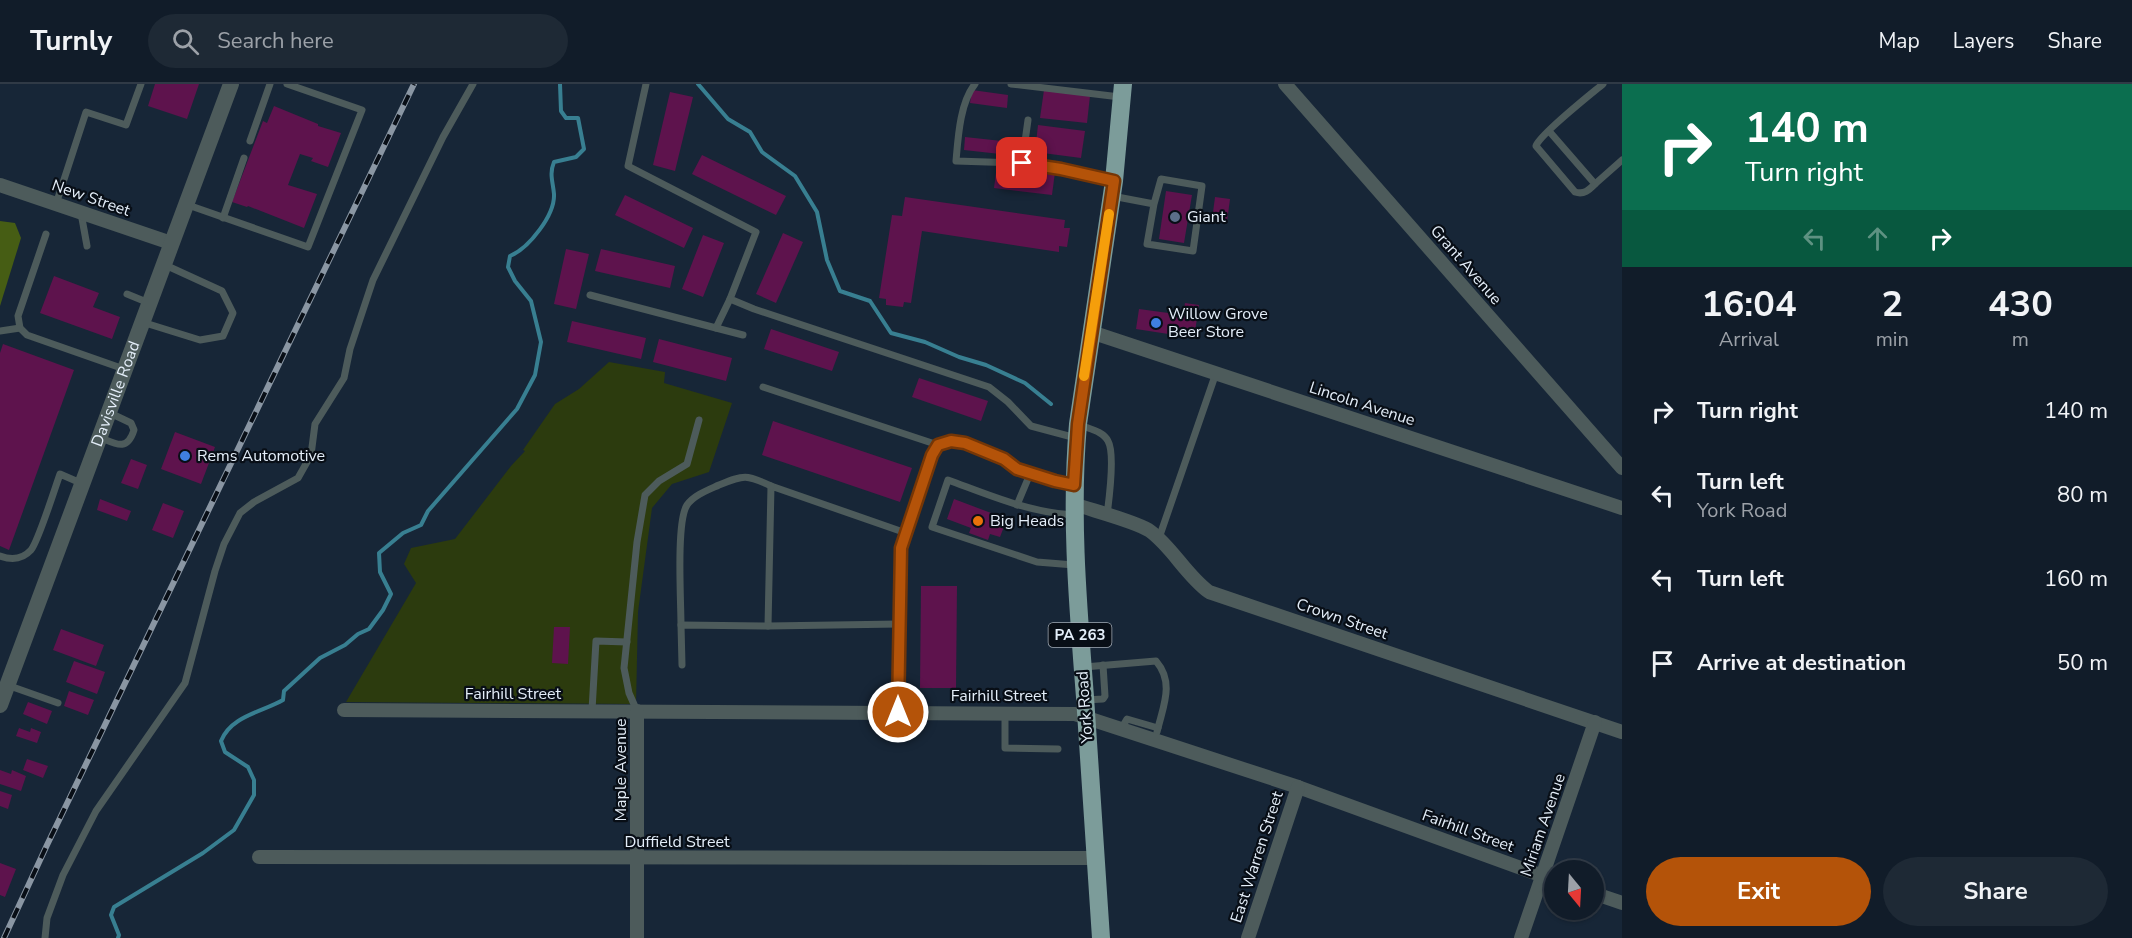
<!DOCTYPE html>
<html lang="en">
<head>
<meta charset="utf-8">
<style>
  body { margin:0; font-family:"Nunito Sans",sans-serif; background:#1e2935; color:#f1f3f6; height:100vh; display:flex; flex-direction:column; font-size:22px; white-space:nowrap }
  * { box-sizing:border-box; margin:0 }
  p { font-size:20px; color:#9ca1a8 }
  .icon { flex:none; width:33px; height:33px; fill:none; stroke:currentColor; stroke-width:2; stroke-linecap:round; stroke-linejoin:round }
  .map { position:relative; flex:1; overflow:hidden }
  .panel { display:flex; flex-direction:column; background:#111c29; width:510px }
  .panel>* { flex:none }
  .hud { background:#0b6e4f; color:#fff; overflow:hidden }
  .needle { width:39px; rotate:162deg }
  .buttons { position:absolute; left:1544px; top:776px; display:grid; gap:12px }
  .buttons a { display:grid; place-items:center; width:60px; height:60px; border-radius:50%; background:#111c29; box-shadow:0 2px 4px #0004,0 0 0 2px #303a46; font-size:30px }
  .pin { position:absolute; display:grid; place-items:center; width:51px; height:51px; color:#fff; margin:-26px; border-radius:12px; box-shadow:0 3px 9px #0006 }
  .me { position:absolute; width:66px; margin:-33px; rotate:0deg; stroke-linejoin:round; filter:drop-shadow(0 0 4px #0008) }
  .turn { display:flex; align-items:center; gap:21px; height:126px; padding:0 24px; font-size:27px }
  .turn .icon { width:78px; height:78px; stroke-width:2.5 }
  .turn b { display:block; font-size:42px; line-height:51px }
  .lanes { display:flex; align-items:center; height:57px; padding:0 24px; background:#0003; justify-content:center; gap:30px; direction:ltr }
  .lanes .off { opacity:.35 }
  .eta { display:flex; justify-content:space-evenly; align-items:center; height:102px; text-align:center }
  .eta b { font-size:36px; font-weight:700; line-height:42px }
  .action { display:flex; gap:12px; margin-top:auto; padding:12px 24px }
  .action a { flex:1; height:69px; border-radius:36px; background:#b45309; color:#fff; font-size:24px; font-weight:700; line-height:69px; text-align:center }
  .action a+a { background:#1e2935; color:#f1f3f6 }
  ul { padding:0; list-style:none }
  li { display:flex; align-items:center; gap:18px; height:84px; padding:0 24px }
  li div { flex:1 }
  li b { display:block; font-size:22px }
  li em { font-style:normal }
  header { display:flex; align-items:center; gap:36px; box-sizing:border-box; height:84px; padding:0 30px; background:#111c29; border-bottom:2px solid #303a46 }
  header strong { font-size:28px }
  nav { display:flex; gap:33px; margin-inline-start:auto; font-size:21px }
  .search { width:420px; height:54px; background:#1e2935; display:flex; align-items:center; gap:15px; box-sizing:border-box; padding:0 21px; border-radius:33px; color:#9ca1a8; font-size:22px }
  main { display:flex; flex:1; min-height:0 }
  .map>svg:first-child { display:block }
</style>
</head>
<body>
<header>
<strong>Turnly</strong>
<div class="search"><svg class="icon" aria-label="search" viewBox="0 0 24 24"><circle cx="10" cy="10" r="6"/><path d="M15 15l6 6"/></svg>Search here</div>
<nav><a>Map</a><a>Layers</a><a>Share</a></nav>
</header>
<main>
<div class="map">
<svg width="1622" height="854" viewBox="0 0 1622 854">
  <rect width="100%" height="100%" fill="#172637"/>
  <path fill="#2c3b0e" d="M609,278L665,288L664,299L732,319L709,388L672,400L652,424L638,528L636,620L346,618L416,499L404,480L411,464L455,455L511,382L525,367L523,366L555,320L579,305Z"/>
  <path fill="#465d14" d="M0,137L15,139L21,154L0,222Z"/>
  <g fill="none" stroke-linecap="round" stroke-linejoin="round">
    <g stroke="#387f91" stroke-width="4">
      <path d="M698,0L728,35L750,48L762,68L795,92L817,128L827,176L840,207L870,217L891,249L925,258L959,273L986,281L1025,299L1051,320"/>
      <path d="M118,854L119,851L111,831L114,823L203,769L234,746L254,711V696L248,683L225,668L221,657C231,632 262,628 283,616L284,607L320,574L345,561L358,550L369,545L383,526L391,510L380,488L379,469L403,449L421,441L428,427L517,325L535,291L541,258L531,217L515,197L508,183L510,172C529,164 555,131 554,110C553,98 549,90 554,78L576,73L584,65L578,34H566L561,27L560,0"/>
    </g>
  </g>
  <g fill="#5e134d">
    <path d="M155,0H199L187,35L148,22Z"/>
    <path d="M972,6L1008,11L1007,24L970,19Z"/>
    <path d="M1044,6L1090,12L1087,39L1040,34Z"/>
    <path d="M670,8L693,13L675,87L653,81Z"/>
    <path d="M274,22L318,40V42L341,49L328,83L311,77L313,74L300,70L288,101L317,110L304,144L248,122L247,123L232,118L263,37L267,39Z"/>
    <path d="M1038,41L1085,47L1081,74L1035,68Z"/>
    <path d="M965,53L1002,57L1000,70L964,66Z"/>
    <path d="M702,71L786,112L776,131L692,90Z"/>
    <path d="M997,81L1055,88L1052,111L994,104Z"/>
    <path d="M1166,107L1192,111L1184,159L1159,155Z"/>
    <path d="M625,111L693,144L684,164L615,131Z"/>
    <path d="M905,113L1065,136L1064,144H1070L1067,163L1059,162V168L922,147L911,219L904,218L903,223L886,221V215L879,214L892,131L902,132Z"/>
    <path d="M1215,113L1230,115L1227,138L1212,136Z"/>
    <path d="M783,149L803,158L776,219L756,210Z"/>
    <path d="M703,151L724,159L703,213L682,205Z"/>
    <path d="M566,165L589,170L576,225L554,220Z"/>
    <path d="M601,165L675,182L670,204L595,187Z"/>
    <path d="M54,192L99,209L93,223L120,233L112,255L40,229Z"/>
    <path d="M1185,219L1199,221L1194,254L1136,245L1139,225L1183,231Z"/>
    <path d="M572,237L646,254L641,275L567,258Z"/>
    <path d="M771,245L839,268L832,287L764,265Z"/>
    <path d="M659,255L732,274L726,297L653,278Z"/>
    <path d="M3,260L74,286L9,466L0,462V269Z"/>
    <path d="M919,294L988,317L981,337L912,313Z"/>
    <path d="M773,337L912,384L900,418L762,371Z"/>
    <path d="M175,348L215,363L201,400L161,385Z"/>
    <path d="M131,375L147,381L138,405L121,399Z"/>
    <path d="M100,415L131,427L127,437L97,426Z"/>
    <path d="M954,415L1007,435L1000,453L990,450L988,456L969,449L971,444L947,435Z"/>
    <path d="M163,419L184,427L173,454L152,446Z"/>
    <path d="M921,502H957L956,604H920Z"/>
    <path d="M554,543H570L568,580L552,579Z"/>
    <path d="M61,545L104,561L96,582L53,566Z"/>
    <path d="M74,577L105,588L97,610L66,598Z"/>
    <path d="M69,607L94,616L88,631L64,622Z"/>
    <path d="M28,618L52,627L47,640L23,630Z"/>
    <path d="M19,644L30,648L31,644L41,648L37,659L16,652Z"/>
    <path d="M27,675L48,682L43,694L23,686Z"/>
    <path d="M0,686L11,690L12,686L26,692L21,707L0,700Z"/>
    <path d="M0,707L12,711L8,725L0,722Z"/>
    <path d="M0,779L16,785L5,813L0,811Z"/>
  </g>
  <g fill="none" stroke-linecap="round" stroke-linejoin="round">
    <g stroke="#4d5b5b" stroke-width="7">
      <path d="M646,0L628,82L756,148L730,215L754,225L989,303L1008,318L1031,342L1076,354"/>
      <path d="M975,0C960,18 958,54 956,77L1022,79"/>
      <path d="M1011,0L1120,13"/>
      <path d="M1028,36L1022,79L1061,85L1112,97"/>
      <path d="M1549,47L1595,100C1589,106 1584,111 1575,108L1536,62C1539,51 1591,10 1603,0"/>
      <path d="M250,57L270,0"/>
      <path d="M1595,100L1622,76"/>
      <path d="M1112,112L1154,120L1147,160L1193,167L1202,102L1161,95L1154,120"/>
      <path d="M56,120L86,28L126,41L141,0"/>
      <path d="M188,121L308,163L362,26L287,0"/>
      <path d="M81,129L87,162"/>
      <path d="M223,134L244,74"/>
      <path d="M46,150L18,232L20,244L27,251L124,285"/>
      <path d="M127,210L149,219"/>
      <path d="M590,211L716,244L730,215"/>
      <path d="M142,238L200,256L223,252L233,229L222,207L163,180"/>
      <path d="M716,244L743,251"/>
      <path d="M0,247L20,244"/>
      <path d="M763,303L938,361L951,357L965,359L1004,375L1017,385L1055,397L1074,401"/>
      <path d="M1080,341C1089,345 1103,347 1108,357C1115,369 1109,416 1107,431"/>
      <path d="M99,353C116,360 127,368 134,346L131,339L110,329"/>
      <path d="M1017,421L1030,390"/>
      <path d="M1159,454L1216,289"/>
      <path d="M0,472C11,476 22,476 31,466C38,458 55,404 60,390L83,400"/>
      <path d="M1074,481L1037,478L932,443L948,396C989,411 1030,429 1074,431"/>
      <path d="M899,540L768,542L771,402L906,449"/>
      <path d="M681,541C681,517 676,438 687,421C694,411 708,406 719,401C744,391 746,390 771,402"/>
      <path d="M682,581L681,541L768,542"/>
      <path d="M1084,583L1156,577C1174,598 1164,620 1158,644"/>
      <path d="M7,601L58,619"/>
      <path d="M1086,616L1103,615L1105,612L1103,581"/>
      <path d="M592,626L596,557L627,558"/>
      <path d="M637,627L629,609L624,584L637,458L645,411L659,397L687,380L699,336"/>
      <path d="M898,628L901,463L932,371L938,361"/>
      <path d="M1005,629V664L1058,665"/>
      <path d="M1121,645L1127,635L1158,644L1157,648"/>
      <path d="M45,854L47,834L63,791L96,727L185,599L215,487L224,460L240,429L254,418L298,394L311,371L315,340L344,294L350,265L373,196L443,53L473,0"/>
    </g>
    <g stroke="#4d5b5b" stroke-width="14">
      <path d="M1285,0L1622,384"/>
      <path d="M0,101L171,159"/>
      <path d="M1091,248L1622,424"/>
      <path d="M1074,420C1091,426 1138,438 1150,447C1173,464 1185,490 1209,508L1622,648"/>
      <path d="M344,626L1075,630L1298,703L1554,796"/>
      <path d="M259,773L1095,774"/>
      <path d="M1593,809L1622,819"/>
      <path d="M637,854V627"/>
      <path d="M1248,854L1298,703"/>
      <path d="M1521,854L1595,638"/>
    </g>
    <path stroke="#4d5b5b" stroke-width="16" id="s1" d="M0,621L231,0"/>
    <path stroke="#7c9c9a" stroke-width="18" d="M1101,854C1095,774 1091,693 1085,613C1078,522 1070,431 1078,340L1114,97L1123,0"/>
    <g stroke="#8a96a3" stroke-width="6">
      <path id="rail" d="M4,854L47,761L414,0"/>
    </g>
    <use href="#rail" stroke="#080e16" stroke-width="4" stroke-dasharray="11" stroke-linecap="butt"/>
  </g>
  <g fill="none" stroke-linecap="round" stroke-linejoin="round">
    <g stroke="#753606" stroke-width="15">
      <path id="route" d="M898,628L901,464L932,371L938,361L951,357L965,359L1004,375L1017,385L1055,397L1074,401L1078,340L1114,97L1061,85L1022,79"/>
    </g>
    <use href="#route" stroke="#b45309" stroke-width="10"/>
    <path stroke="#f59e0b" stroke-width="10" d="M1084,292L1109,130"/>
  </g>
  <circle fill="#5c6f8a" stroke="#080e16" stroke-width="2" cx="1175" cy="133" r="6"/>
  <g fill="#3f7fe0" stroke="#080e16" stroke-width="2">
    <circle cx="1156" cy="239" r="6"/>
    <circle cx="185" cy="372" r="6"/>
  </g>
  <circle fill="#e8710a" stroke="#080e16" stroke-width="2" cx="978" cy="437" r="6"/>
  <g text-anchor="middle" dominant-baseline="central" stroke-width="4.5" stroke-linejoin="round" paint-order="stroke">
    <rect fill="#080e16" stroke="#a2abb5" stroke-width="1.5" x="1048.5" y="539" width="63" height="24" rx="4.5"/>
    <g font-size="15" font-weight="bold" fill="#e4eef9">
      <text x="1080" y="551">PA 263</text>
    </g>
    <g font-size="16" fill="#e4eef9" stroke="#080e16">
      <text transform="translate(91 114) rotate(19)">New Street</text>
      <text transform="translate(1466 181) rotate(49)">Grant Avenue</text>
      <text stroke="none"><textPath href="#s1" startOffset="332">Davisville Road</textPath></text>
      <text transform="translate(1362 320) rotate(18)">Lincoln Avenue</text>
      <text transform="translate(1342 535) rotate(19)">Crown Street</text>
      <text x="513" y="610">Fairhill Street</text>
      <text x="999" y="612">Fairhill Street</text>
      <text transform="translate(1085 623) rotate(-94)">York Road</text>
      <text transform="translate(621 686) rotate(-90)">Maple Avenue</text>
      <text transform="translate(1543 741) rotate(-71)">Miriam Avenue</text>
      <text transform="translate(1468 747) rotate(20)">Fairhill Street</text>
      <text x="677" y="758">Duffield Street</text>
      <text transform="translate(1257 773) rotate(-72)">East Warren Street</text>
    </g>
    <g font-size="16" fill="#e4eef9" stroke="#080e16" text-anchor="start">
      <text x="1187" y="133">Giant</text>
      <text x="1168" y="230">Willow Grove<tspan x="1168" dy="18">Beer Store</tspan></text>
      <text x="197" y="372">Rems Automotive</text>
      <text x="990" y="437">Big Heads</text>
    </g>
  </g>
</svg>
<div class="buttons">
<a><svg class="needle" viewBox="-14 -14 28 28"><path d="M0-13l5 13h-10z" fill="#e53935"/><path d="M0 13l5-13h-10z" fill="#9ca1a8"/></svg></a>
</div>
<div class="pin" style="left:1022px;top:79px;background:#d93025"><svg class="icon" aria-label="arrive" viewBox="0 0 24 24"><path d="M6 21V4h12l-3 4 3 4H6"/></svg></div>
<svg class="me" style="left:898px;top:628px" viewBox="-20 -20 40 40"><circle r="17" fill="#b45309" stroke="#fff" stroke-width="3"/><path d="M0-11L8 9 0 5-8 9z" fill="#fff"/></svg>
</div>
<section class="panel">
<div class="hud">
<div class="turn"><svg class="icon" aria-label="right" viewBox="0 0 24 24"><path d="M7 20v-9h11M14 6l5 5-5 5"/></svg><div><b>140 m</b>Turn right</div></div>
<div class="lanes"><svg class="icon off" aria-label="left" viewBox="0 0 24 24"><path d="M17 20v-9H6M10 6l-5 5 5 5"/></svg><svg class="icon off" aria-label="ahead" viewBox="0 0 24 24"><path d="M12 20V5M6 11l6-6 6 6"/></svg><svg class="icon" aria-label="right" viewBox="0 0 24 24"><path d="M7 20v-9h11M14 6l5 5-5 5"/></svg></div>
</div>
<div class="eta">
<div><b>16:04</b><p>Arrival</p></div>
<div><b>2</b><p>min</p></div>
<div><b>430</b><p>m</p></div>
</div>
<ul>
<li><svg class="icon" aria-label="right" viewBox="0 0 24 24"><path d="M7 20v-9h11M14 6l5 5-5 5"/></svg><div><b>Turn right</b></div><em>140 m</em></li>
<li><svg class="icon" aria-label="left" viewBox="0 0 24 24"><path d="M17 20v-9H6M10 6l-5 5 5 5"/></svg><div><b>Turn left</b><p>York Road</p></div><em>80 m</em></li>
<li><svg class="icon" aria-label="left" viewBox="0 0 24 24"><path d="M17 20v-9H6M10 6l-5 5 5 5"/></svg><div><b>Turn left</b></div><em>160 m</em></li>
<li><svg class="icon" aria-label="arrive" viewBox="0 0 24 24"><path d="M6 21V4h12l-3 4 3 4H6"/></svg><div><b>Arrive at destination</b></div><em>50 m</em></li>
</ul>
<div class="action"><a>Exit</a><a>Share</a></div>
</section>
</main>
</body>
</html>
